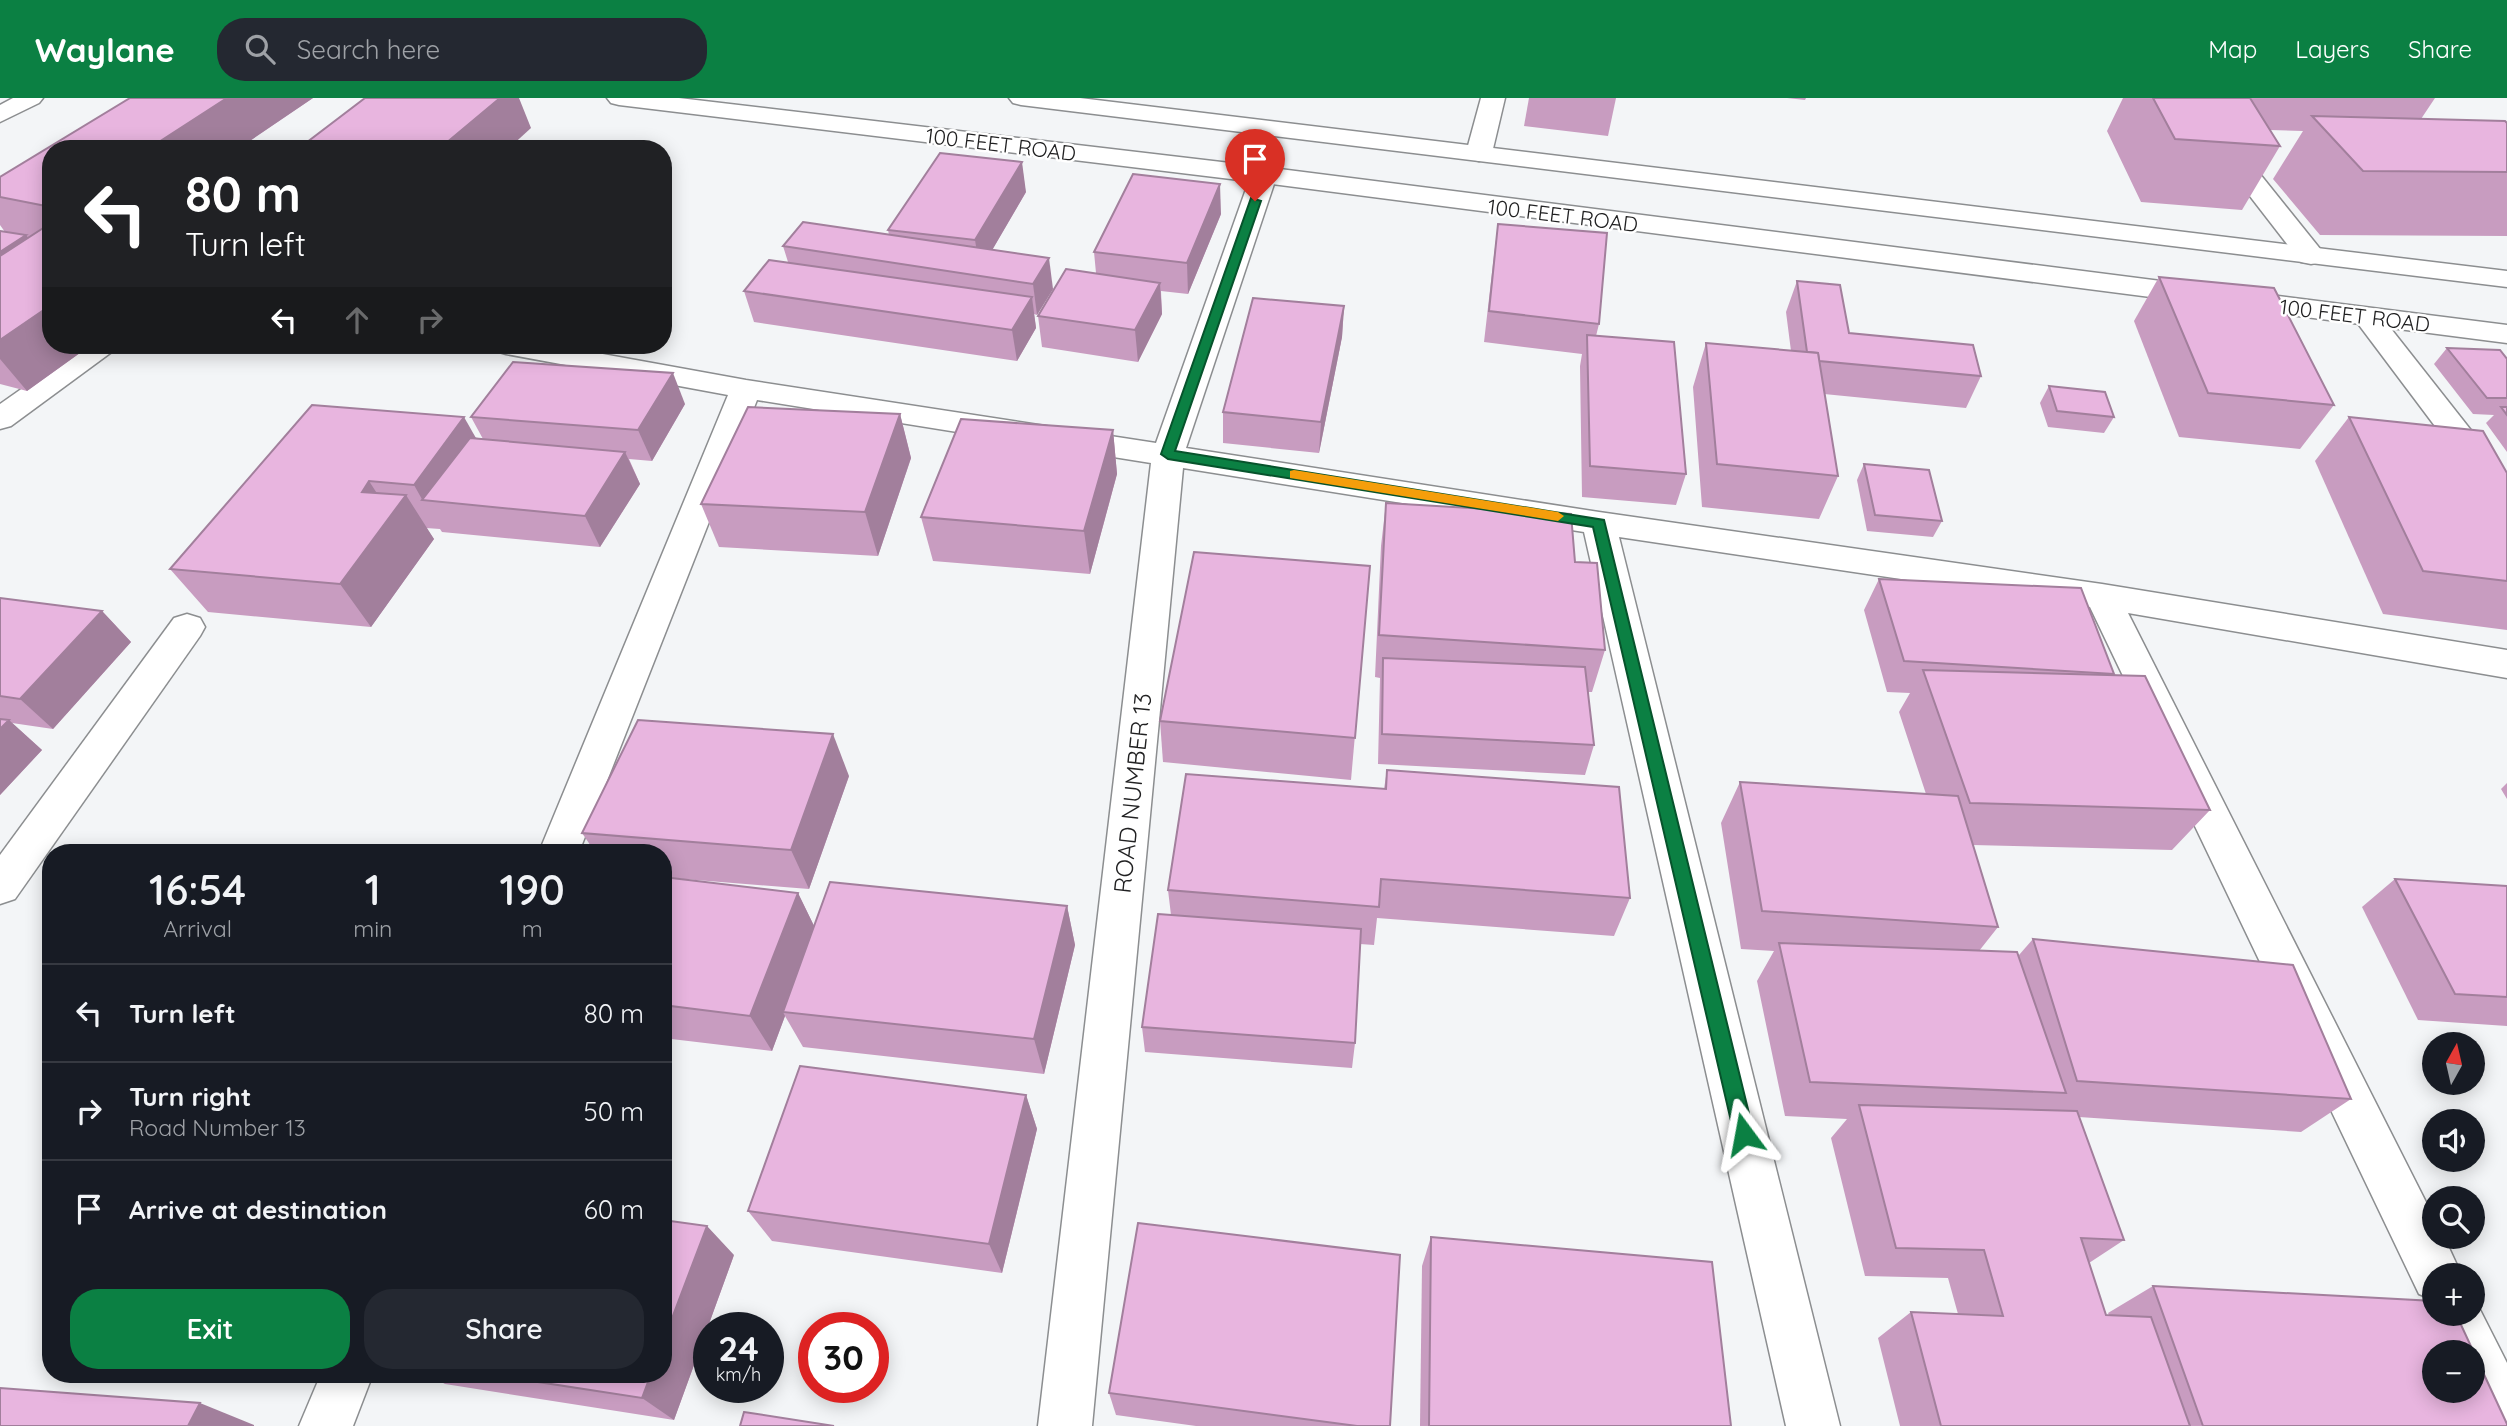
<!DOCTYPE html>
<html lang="en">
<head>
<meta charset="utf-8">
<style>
  body { margin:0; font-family:Quicksand,sans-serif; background:#242831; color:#f1f3f6; height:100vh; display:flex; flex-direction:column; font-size:26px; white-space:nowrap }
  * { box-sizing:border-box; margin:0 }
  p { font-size:23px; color:#9ea1a6 }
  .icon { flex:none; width:38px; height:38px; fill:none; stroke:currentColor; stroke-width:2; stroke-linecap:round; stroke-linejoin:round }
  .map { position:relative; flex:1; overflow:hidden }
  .drawer { position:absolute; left:42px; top:746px; width:630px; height:539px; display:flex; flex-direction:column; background:#171b24; border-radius:28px; box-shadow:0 4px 18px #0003 }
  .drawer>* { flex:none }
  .hud { position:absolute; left:42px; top:42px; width:630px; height:214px; border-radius:28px; box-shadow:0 4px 18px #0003; background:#202124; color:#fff; overflow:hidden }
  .needle { width:46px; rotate:8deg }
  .fabs { position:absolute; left:2422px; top:934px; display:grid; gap:14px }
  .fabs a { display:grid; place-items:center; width:63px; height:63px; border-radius:50%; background:#171b24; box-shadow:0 4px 18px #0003; font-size:35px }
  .speed { position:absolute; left:693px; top:1214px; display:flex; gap:14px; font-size:35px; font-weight:700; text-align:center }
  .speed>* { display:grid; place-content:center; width:91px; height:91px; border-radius:50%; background:#171b24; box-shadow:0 4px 18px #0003; line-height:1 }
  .speed small { font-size:18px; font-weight:400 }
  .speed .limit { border:10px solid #d22; background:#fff; color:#111 }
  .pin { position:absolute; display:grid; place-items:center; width:60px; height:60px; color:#fff; margin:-72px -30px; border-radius:50% 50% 50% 0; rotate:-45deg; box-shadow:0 0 7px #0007 }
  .pin .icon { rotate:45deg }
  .me { position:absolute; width:77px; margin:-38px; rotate:347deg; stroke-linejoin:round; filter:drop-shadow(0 0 5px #0008) }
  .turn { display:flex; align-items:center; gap:24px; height:147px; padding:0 28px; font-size:32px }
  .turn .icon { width:91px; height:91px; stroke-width:2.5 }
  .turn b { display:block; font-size:49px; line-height:60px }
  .lanes { display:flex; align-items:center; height:66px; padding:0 28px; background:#0003; justify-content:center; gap:35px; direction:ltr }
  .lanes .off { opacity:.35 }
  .eta { display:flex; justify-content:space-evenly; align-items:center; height:119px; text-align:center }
  .eta b { font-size:42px; font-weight:600; line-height:49px }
  .cta { display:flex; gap:14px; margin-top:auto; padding:14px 28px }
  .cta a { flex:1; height:80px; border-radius:28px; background:#0b8043; color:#fff; font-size:28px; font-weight:600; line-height:80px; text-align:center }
  .cta a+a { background:#242831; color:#f1f3f6 }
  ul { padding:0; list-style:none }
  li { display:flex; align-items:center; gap:21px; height:98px; padding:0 28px; border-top:2px solid #363941 }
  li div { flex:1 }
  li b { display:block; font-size:26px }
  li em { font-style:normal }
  header { display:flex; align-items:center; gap:42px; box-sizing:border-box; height:98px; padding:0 35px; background:#0b8043; color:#fff }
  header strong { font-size:33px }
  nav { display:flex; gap:38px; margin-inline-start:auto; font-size:24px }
  .search { width:490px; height:63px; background:#242831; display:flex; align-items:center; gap:18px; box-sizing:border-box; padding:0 24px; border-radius:28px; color:#9ea1a6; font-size:26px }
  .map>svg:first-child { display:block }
</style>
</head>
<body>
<header>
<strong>Waylane</strong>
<div class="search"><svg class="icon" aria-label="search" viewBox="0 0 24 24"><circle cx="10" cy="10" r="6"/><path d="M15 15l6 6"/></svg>Search here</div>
<nav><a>Map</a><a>Layers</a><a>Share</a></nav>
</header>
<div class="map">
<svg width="2507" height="1328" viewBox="0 0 2507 1328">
  <rect width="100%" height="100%" fill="#f3f5f7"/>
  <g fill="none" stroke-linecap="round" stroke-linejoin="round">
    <g stroke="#8c8e90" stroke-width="3">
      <g id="minor">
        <path d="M1481,0H1505L1492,55L1488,60L1479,63L1470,60L1466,55Z"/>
        <path d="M2174,0H2199L2321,152L2325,158L2321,164L2311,166L2301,164Z"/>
        <path d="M1264,69L1273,72L1277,77L1186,350L1599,414L2102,486L2507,552V580L2128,515L2434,1120V1139H2444L2462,1178H2434V1202L2419,1196L2090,509L1619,439L1840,1328H1786L1584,434L1183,370L1092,1328H1038L1151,365L757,302L579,754H539L728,297L506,256L496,253L491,247H553L746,282L1156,345L1251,77L1255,72Z"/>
        <path d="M2367,210L2377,213L2507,378V411L2495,408L2353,219L2357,213Z"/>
        <path d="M84,247H118L113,253L11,328L0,331V306Z"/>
        <path d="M187,516L200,520L205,529L200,538L15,801L0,806V757L174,520Z"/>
        <path d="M2473,1198L2507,1265V1328H2483L2466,1293H2473V1255H2448L2431,1216L2434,1207V1216H2473Z"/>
        <path d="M321,1276H373L353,1328H299Z"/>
      </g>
    </g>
    <g stroke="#8c8e90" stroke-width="3">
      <path id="tertiary" d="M13,0H43L39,5L0,24V7Z"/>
    </g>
    <g stroke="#8c8e90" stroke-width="3">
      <g id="secondary">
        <path d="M607,0H679L1264,69L2507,227V245L1264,85L619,7L611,5Z"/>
        <path d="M1009,0H1080L2507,173V189L1021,7L1013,5Z"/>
      </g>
    </g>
    <use href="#minor" fill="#fff" fill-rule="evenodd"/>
    <use href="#tertiary" fill="#fff" fill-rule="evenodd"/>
    <use href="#secondary" fill="#fff" fill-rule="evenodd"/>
  </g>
  <g fill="#c89cc0">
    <path d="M130,0H313L238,51H51V247H91L27,293L0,286V133L5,134L0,127V79Z"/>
    <path d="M1529,0H1616L1608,38L1524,28Z"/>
    <path d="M1787,0H1806L1805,2Z"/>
    <path d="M2123,0H2435L2421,21L2507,25V138L2320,137L2273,81L2303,33L2270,32L2280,48L2242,112L2141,104L2107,33Z"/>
    <path d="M1026,94L992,152L1053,191L1037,217L1034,216L1036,230L1017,263L754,224L744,193L788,164L783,148L889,137L888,132Z"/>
    <path d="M1221,116L1188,196L1161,193L1162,216L1138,264L1042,249L1038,218L1096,175L1094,154Z"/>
    <path d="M1498,126L1599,226L1596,238L1686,376L1676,407L1582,399L1580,268L1582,256L1484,244L1494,157Z"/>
    <path d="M2159,179L2334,307L2300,351L2179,339L2134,223Z"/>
    <path d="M1797,183L1849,235L1981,278L1966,310L1824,296L1838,378L1819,421L1702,409L1693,289L1706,245L1791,253L1786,214Z"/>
    <path d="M1344,208L1342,239L1319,355L1223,345V314Z"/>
    <path d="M2447,250L2507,261V354L2486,325L2494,317L2473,316L2434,266Z"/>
    <path d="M2049,288L2114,319L2104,335L2048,329L2040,305Z"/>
    <path d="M685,306L652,363L629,361L640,386L600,449L442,434L440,431L426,430L434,441L371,529L208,514L170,471L312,307L483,341L471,319Z"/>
    <path d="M900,316L911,360L878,458L719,449L701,406Z"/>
    <path d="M2349,319L2507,375V532L2383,516L2315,363Z"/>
    <path d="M1113,332L1117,376L1090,476L933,463L921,419Z"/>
    <path d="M1864,366L1942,423L1933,439L1867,433L1857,382Z"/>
    <path d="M1386,405L1575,464L1605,552L1592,594H1588L1594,647L1585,677L1378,666L1380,580L1375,579L1381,448Z"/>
    <path d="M1370,468L1351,682L1163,664L1160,623Z"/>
    <path d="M1879,481L2114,576L2113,577L2210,712L2172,752L1973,747L1998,829L1979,853L2019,857L2033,841L2351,1001L2301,1034L2079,1019L2124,1142L2089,1165L2106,1217H2109L2108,1215L2153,1188L2507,1328H1900L1878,1240L1911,1214L1958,1216L1948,1180L1865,1178L1831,1040L1847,1021L1785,1018L1757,883L1774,853L1741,851L1721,725L1740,684L1926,696L1899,614L1910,595L1887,594L1864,512Z"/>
    <path d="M0,500L102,513L131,544L53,631L12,625L42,652L0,697Z"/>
    <path d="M1387,672L1630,800L1614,838L1377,820L1374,847L1360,846L1355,945L1352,970L1145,954L1142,929L1171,817L1168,792L1384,691Z"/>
    <path d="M849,678L809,791L671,780L798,795L814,828L1067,808L1075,847L1044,976L803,949L785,918L772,953L663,940V754H595L582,735Z"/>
    <path d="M2507,685V701L2501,691Z"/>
    <path d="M2395,781L2507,788V928L2418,922L2362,809Z"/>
    <path d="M1026,997L1037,1031L1002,1175L772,1143L748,1113Z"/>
    <path d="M1431,1139L1731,1328H1420L1422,1168Z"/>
    <path d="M734,1157L674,1322L445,1286L426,1276H663Z"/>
    <path d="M1109,1295L1390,1328H1196L1116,1317Z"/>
  </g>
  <g fill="#a27f9c">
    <path d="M227,0H313L238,51H148Z"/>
    <path d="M500,0H519L531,30L508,51H439Z"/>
    <path d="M1022,64L1026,94L980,173L975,142Z"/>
    <path d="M1220,86L1221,116L1188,196L1187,165Z"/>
    <path d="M26,137L49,168L0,202V154Z"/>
    <path d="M1049,160L1053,191L1037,217L1033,186Z"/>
    <path d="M1160,185L1162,216L1138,264L1135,232Z"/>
    <path d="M1032,199L1036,230L1017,263L1012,232Z"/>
    <path d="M51,207V247H91L27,293L0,261V242Z"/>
    <path d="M1344,208L1342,239L1319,355L1321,324Z"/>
    <path d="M673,275L685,306L652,363L638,332Z"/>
    <path d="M900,316L911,360L878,458L865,414Z"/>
    <path d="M464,319L489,363L423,403L414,387Z"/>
    <path d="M1113,332L1117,376L1090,476L1084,433Z"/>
    <path d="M625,354L640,386L600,449L585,418Z"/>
    <path d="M369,383L391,417L406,397L434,441L371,529L340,486L362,394Z"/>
    <path d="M102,513L131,544L53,631L20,601Z"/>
    <path d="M9,622L42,652L0,697V631Z"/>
    <path d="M833,636L849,678L809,791L791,752Z"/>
    <path d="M798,795L817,834L783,914L785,918L772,953L750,918Z"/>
    <path d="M1067,808L1075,847L1044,976L1034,941Z"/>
    <path d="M1026,997L1037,1031L1002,1175L989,1146Z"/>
    <path d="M707,1128L734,1157L674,1322L642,1300L651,1276H663V1244Z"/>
    <path d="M200,1305L254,1327V1328H188Z"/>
  </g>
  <g fill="#e8b5df" stroke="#a27f9c" stroke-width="2" fill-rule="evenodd">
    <path d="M130,0H227L148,51H51V109L0,99V79Z"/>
    <path d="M365,0H500L439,51H298Z"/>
    <path d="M2153,0H2250L2280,48L2175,41Z"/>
    <path d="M2312,18L2505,23L2507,25V74L2363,73Z"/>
    <path d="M186,47L209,51H180Z"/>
    <path d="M940,55L1022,64L975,142L888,132Z"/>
    <path d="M1133,76L1220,86L1187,165L1094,154Z"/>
    <path d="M803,124L1049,160L1033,186L783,148Z"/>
    <path d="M51,125V207L0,242V158Z"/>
    <path d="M1498,126L1607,135L1599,226L1489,213Z"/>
    <path d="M0,133L26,137L0,154Z"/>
    <path d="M769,162L1032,199L1012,232L744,193Z"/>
    <path d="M1066,171L1160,185L1135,232L1038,218Z"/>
    <path d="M2159,179L2274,190L2334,307L2208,295Z"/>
    <path d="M1797,183L1840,187L1849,235L1973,247L1981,278L1819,263L1818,255L1807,254Z"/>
    <path d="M1253,200L1344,208L1321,324L1223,314Z"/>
    <path d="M1587,237L1674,244L1686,376L1590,368Z"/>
    <path d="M1706,245L1818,255L1838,378L1717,366Z"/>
    <path d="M2447,250L2500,252L2507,261V300H2487Z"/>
    <path d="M513,264L673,275L638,332L471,319Z"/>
    <path d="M2049,288L2105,294L2114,319L2057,313Z"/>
    <path d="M312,307L464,319L414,387L369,383L362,394L406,397L340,486L170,471Z"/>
    <path d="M748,309L900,316L865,414L701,406Z"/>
    <path d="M2501,309H2507V317Z"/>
    <path d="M2349,319L2483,333L2507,375V483L2423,473Z"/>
    <path d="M961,321L1113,332L1084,433L921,419Z"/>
    <path d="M470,340L625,354L585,418L422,402Z"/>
    <path d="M1864,366L1929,372L1942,423L1875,417Z"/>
    <path d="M1386,405L1571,416L1575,464L1597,465L1605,552L1379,537Z"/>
    <path d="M1194,454L1370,468L1355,640L1160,623Z"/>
    <path d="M1879,481L2081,490L2114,576L1904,563Z"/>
    <path d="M0,500L102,513L20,601L0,598Z"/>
    <path d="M1383,560L1585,569L1594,647L1382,636Z"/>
    <path d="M1923,572L2145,578L2210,712L1970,705Z"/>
    <path d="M0,621L9,622L0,631Z"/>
    <path d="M638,622L833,636L791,752L582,735Z"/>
    <path d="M1387,672L1619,689L1630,800L1381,781L1379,809L1168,792L1186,676L1386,691Z"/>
    <path d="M1740,684L1958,698L1998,829L1762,813Z"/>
    <path d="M663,779L798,795L750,918L663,907Z"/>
    <path d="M2395,781L2507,788V899L2455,896Z"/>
    <path d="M830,784L1067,808L1034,941L783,914Z"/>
    <path d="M1158,816L1361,831L1355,945L1142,929Z"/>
    <path d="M2033,841L2293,867L2351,1001L2077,983Z"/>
    <path d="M1779,845L2017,854L2066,995L1810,984Z"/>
    <path d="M800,968L1026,997L989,1146L748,1113Z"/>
    <path d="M1859,1007L2077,1013L2124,1142L2081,1140L2106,1217L2151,1219L2190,1328H1941L1911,1214L2003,1218L1984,1152L1896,1150Z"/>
    <path d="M663,1122L707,1128L663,1244Z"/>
    <path d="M1138,1125L1400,1157L1390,1328H1357L1109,1295Z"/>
    <path d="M1431,1139L1712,1164L1731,1328H1429Z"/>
    <path d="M2153,1188L2434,1203V1216H2456L2507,1326V1328H2203ZM2434,1255H2473V1293H2434Z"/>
    <path d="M486,1276H651L642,1300Z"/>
    <path d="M0,1290L200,1305L188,1328H0Z"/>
    <path d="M744,1314L834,1328H740Z"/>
  </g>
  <path fill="#0b8043" stroke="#07532c" stroke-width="2" d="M1251,100L1261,103L1175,353L1604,422L1754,1036L1751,1042L1744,1045L1737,1042L1734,1036L1593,429L1168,361L1161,356Z"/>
  <path fill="#f59e0b" d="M1294,372L1558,414L1564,418L1558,423L1290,380V373Z"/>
  <g text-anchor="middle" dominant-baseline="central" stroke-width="5" stroke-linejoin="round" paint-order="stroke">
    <g font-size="21" fill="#212122" stroke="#fff">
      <text transform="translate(1001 46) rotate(7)">100 FEET ROAD</text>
      <text transform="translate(1563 117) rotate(7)">100 FEET ROAD</text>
      <text transform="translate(2355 217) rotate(7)">100 FEET ROAD</text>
    </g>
    <g font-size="24" fill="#212122" stroke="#fff">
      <text transform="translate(1132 695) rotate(-84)">ROAD NUMBER 13</text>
    </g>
  </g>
</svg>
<div class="fabs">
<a><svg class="needle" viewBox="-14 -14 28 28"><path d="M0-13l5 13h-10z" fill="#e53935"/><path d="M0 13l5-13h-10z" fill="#9ea1a6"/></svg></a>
<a><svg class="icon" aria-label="sound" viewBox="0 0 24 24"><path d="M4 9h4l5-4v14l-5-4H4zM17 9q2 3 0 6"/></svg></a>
<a><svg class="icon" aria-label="search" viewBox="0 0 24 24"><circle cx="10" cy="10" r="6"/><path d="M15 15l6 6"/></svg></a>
<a>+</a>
<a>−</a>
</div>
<div class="speed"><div>24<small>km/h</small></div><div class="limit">30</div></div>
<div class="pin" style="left:1255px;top:103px;background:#d93025"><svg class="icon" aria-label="arrive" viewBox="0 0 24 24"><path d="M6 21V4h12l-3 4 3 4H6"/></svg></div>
<svg class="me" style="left:1744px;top:1036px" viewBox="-20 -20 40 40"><path d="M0-17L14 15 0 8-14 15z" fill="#0b8043" stroke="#fff" stroke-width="4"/></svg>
<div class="hud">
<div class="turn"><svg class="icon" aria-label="left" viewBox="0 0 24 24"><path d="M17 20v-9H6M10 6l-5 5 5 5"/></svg><div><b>80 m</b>Turn left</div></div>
<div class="lanes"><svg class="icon" aria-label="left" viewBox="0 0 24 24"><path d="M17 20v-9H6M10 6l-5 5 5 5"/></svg><svg class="icon off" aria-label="ahead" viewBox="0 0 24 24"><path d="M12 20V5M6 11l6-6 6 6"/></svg><svg class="icon off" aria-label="right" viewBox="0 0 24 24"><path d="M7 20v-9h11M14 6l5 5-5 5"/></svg></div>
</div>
<section class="drawer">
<div class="eta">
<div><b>16:54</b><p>Arrival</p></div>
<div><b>1</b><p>min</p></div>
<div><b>190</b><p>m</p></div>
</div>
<ul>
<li><svg class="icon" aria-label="left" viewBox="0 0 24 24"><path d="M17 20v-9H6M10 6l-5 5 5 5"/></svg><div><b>Turn left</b></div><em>80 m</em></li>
<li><svg class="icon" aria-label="right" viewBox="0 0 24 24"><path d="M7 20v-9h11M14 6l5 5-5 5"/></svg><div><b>Turn right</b><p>Road Number 13</p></div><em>50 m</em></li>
<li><svg class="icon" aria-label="arrive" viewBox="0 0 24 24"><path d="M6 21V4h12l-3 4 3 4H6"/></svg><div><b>Arrive at destination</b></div><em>60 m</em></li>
</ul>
<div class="cta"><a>Exit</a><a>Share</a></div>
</section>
</div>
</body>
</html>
